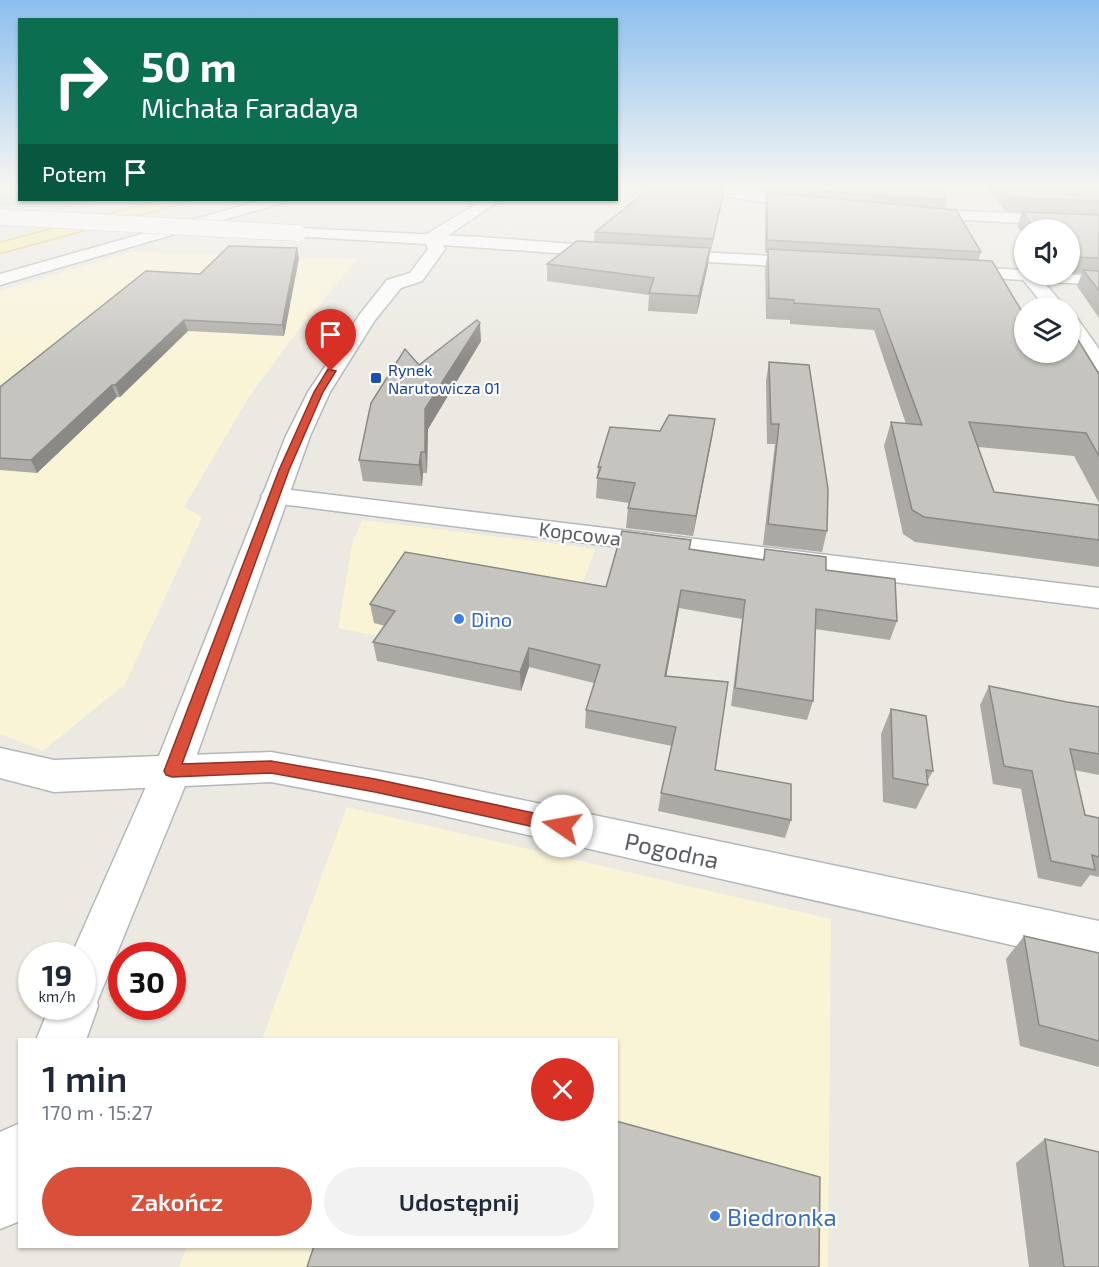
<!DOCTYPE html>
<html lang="pl">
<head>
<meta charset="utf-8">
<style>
  body { margin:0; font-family:"Exo 2",sans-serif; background:#f2f2f3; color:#1f2937; height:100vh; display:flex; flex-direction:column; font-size:22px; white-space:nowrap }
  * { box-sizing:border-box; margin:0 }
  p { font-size:20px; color:#747a83 }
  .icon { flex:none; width:33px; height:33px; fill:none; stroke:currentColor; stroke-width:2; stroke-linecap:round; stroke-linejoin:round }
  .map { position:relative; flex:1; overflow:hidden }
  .side { position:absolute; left:18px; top:1038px; width:600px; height:210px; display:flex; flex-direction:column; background:#fff; border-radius:0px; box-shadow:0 2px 4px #0004 }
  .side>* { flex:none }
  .guide { position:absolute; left:18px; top:18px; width:600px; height:183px; border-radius:0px; box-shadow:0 2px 4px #0004; background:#0b6e4f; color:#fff; overflow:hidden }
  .buttons { position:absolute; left:1014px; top:219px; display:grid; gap:12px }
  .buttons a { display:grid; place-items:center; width:66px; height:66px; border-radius:50%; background:#fff; box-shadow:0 2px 4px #0004; font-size:30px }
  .speed { position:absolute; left:18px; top:942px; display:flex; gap:12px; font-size:30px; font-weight:700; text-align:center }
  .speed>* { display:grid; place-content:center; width:78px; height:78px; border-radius:50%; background:#fff; box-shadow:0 2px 4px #0004; line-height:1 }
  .speed small { font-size:15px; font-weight:400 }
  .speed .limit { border:9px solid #d22; background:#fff; color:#111 }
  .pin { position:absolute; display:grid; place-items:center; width:51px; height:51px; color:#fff; margin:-62px -26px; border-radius:50% 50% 50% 0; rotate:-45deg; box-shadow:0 0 6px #0007 }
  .pin .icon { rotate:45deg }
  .me { position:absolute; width:66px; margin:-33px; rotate:282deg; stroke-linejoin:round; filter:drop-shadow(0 0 4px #0008) }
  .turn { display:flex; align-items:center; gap:21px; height:126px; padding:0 24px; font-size:27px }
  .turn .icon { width:78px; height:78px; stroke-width:2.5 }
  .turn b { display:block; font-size:42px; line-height:51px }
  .then { display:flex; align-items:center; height:57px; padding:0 24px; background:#0003; gap:12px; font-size:22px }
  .round { display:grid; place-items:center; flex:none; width:63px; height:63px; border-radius:32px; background:#f2f2f3 }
  .head { display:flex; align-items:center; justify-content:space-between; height:102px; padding:0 24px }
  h1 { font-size:36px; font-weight:600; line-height:45px }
  .button { display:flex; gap:12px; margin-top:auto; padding:12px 24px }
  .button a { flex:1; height:69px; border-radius:36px; background:#d94f39; color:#fff; font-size:24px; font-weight:600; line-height:69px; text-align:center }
  .button a+a { background:#f2f2f3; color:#1f2937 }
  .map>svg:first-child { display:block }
</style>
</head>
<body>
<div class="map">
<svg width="1099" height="1267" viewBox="0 0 1099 1267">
  <rect width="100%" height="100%" fill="#ebe9e1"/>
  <g fill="#faf4d7">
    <path d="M131,252L357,259L290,341L249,397L184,507L202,517L125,684L43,751L0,734V291Z"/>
    <path d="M362,520L596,549L572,608L540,669L338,628L352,544Z"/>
    <path d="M347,807L831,919L828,1267H179L187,1246H616V1040L262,1039Z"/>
  </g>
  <path fill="#bfe1c1" d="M0,186H19L20,200H98L61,209L0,206Z"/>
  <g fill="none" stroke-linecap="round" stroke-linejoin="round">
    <g stroke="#b3b6ba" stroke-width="3">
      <g id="street">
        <path d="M675,186H715L810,199L818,204L810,209L682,190Z"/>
        <path d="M262,200H284L282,203L0,285V274Z"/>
        <path d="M483,200H500L437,243H425L423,239L425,235Z"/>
        <path d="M915,209L1099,217V227L910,217L907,214Z"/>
        <path d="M1023,272L1024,274H1037L1066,308H1046L1020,276Z"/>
        <path d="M1070,316L1077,318L1099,349V371L1091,369L1070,336Z"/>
        <path d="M275,488L1099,588V608L265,502L261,496L265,490Z"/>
        <path d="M0,748L54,760L271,752L422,779L1099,921V965L422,811L271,782L54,792L0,778Z"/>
      </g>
    </g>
    <g stroke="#b4b7bc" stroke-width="3">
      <g id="secondary">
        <path d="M298,228L481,237L612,247L618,248L621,252L618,256L612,257L443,245L445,249L422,281L401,288L375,320L330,392L310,436L191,771L97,1002L98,1006L86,1040H36L50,1006H82V956H71L153,771L286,436L308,392L360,314L387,280L410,273L428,249L426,244L292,236L290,233L292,230Z"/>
        <path d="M663,250L810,258L816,259L819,263L816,267L810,268L657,259L654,255L657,251Z"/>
        <path d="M954,266L1024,270V274L1099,275V285L948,275L945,271L948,267Z"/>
        <path d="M20,1123V1221L0,1229V1132Z"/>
      </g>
    </g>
    <g stroke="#e4c761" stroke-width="3">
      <path id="primary" d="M162,200H184L182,203L0,253V243Z"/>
    </g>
    <use href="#street" fill="#fff" fill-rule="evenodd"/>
    <use href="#secondary" fill="#fff" fill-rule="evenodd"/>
    <use href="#primary" fill="#f7efa9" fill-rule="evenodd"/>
    <g stroke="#b4b7bc" stroke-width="17" stroke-linecap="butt">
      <path id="secondary-bridge" d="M0,217L298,233"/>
    </g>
    <use href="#secondary-bridge" stroke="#fff" stroke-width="16"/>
  </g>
  <g fill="#aaa9a3">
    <path d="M628,186H707L724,189L723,198L711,250H710L708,265L697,314L648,311L649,295L547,281V264L594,241L595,232L649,190Z"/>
    <path d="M765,186H939L947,200L945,209L915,206L981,252L978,261L1021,310L1099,374V503L1074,456L978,447L994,492L1099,505V567L915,542L903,534L884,446L891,422L906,424L874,330L790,324V320L766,319L765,268L768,253H765V204L767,192L796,195L765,191Z"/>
    <path d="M986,186H1099V318L1077,286L1082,273H1070V230H1024V236L1017,226L1022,212H1006Z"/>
    <path d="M299,258L284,336L188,331L120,397H117L37,473L0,470V387L200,274Z"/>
    <path d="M481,341L428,429L427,473H423L422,486L363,481L359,460L419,365Z"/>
    <path d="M769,362L827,531L822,552L763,545L775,444H767L766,381Z"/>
    <path d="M715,419L693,536L626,528L628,508L629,503L596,498L598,467L660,431Z"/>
    <path d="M691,540L690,549L763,560L765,549L826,570L897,621L890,640L815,629L813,701L807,720L731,706L742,619L679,608L666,676L715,770L791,820L785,838L658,811L661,793L672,746L585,728L586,710L594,683L529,667L521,691L377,661L373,642L385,626L374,623L370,604L606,587Z"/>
    <path d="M989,686L1067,702L1099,707V775L1074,770L1085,815L1099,818V877L1090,875L1081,887L1038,878L1021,789L993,784L980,705Z"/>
    <path d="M891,709L933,771L927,782L928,785L916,809L883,802L881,734Z"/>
    <path d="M1024,936L1099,953V1067L1020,1046L1006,959Z"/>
    <path d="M1045,1139L1099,1267H1029L1016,1163Z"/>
  </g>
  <g fill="#8b8985">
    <path d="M724,189L723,198L711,250L713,239Z"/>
    <path d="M297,248L299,258L284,336L282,325Z"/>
    <path d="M710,248L708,265L697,314L699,296Z"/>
    <path d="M184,320L188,331L120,397L115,385Z"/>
    <path d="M480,323L481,341L428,429L427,473L425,452V409Z"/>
    <path d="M112,385L117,397L37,473L31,460Z"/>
    <path d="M715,419L712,438L693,536L696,516Z"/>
    <path d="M421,452L423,473L422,486L419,465Z"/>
    <path d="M681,590L679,608L663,694L665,676Z"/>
    <path d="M529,648V667L521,691L520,672Z"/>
  </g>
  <g fill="#c6c4be" stroke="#8b8985" stroke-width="1.5">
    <path d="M653,186H707L724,189L713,239L595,232Z"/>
    <path d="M791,186H939L947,200L841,193Z"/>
    <path d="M1001,186H1099V201L1010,198Z"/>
    <path d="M767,192L956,210L981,252L767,240Z"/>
    <path d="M1022,212L1099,215V258L1070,257V230H1036Z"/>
    <path d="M577,241L710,248L699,296L649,293L654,278L547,264Z"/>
    <path d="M229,246L297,248L282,325L184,320L115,385H112L31,460L0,458V387L146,271L200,274Z"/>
    <path d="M768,249L992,261L1021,310H1024V352H1070V327L1099,374V456L1086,433L969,422L994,492L1099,505V540L924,517L912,510L891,422L922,425L879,309L794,303V300L769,298Z"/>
    <path d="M1083,270L1099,271V291Z"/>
    <path d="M477,320L480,323L425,409V452H421L419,465L359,460L371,403L405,349L419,365Z"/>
    <path d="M769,362L809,365L828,489L827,531L768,524L779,424H771Z"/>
    <path d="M669,415L715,419L696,516L628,508L635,483L597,478L601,467H598L610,427L660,431Z"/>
    <path d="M622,531L691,540L689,549L764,560L765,549L826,557V570L895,579L897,621L816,609L813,701L735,688L745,600L681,590L665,676L728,682L715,770L791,784V820L661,793L676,727L586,710L600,665L529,648L520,672L373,642L395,611L370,604L405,552L606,587Z"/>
    <path d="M989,686L1067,702L1099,707V754L1070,749L1085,815L1099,818V857L1092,855L1095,870L1051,861L1032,771L1004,766Z"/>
    <path d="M891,709L926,716L933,771L926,770L928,785L893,778Z"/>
    <path d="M1024,936L1099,953V1041L1039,1025Z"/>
    <path d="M616,1121L820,1177L819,1267H307L314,1246H616Z"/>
    <path d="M1045,1139L1099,1152V1267H1064Z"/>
  </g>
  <linearGradient id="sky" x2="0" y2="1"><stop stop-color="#8dbeee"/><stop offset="0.51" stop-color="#f6f5f2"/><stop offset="1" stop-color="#f6f5f2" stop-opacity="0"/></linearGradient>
  <rect width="1099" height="364" fill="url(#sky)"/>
  <path fill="#d94f39" stroke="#8d3325" stroke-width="1.5" d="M328,369L336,371L323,392L289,470L182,764L271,761L375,779L562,819L568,821L570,826L568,831L562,833L375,792L271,773L172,777L166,775L164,771L279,470L314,392Z"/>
  <rect fill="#1a4fb4" stroke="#fff" stroke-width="2" x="370" y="372" width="12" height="12" rx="3"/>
  <g fill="#3f7fe0" stroke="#fff" stroke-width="2">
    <circle cx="459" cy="619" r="6"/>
    <circle cx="715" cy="1216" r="6"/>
  </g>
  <g text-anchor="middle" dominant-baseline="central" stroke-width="4.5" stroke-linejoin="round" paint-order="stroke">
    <g font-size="16" fill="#164399" stroke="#fff" text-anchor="start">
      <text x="388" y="369">Rynek<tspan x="388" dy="18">Narutowicza 01</tspan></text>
    </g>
    <g font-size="20" fill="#595c60" stroke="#fff">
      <text transform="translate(580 533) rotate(7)">Kopcowa</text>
    </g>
    <g font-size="20" fill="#366cbe" stroke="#fff" text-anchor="start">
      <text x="471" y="619">Dino</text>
    </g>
    <g font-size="24" fill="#595c60" stroke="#fff">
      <text transform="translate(672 850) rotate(12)">Pogodna</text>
    </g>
    <g font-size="24" fill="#366cbe" stroke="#fff" text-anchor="start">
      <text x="727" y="1216">Biedronka</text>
    </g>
  </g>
</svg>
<div class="buttons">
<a><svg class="icon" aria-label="sound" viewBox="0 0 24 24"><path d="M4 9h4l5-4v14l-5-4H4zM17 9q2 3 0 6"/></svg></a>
<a><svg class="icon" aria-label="layers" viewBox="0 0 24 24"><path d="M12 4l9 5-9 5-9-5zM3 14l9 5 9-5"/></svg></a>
</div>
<div class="speed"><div>19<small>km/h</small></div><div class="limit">30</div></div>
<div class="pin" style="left:331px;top:371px;background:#d93025"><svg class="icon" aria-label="arrive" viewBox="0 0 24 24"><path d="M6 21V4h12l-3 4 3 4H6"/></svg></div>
<svg class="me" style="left:562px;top:826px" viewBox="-20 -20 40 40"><circle r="19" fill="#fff"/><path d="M0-13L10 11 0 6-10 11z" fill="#d94f39"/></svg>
<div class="guide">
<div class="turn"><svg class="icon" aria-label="right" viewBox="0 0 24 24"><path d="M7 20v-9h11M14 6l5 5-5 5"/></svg><div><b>50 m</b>Michała Faradaya</div></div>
<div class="then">Potem<svg class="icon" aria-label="arrive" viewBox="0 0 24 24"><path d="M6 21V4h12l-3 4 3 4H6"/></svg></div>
</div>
<section class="side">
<div class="head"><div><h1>1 min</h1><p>170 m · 15:27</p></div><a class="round" style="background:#d93025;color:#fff"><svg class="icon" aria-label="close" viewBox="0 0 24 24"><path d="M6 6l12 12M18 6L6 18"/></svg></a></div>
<div class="button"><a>Zakończ</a><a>Udostępnij</a></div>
</section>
</div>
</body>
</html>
